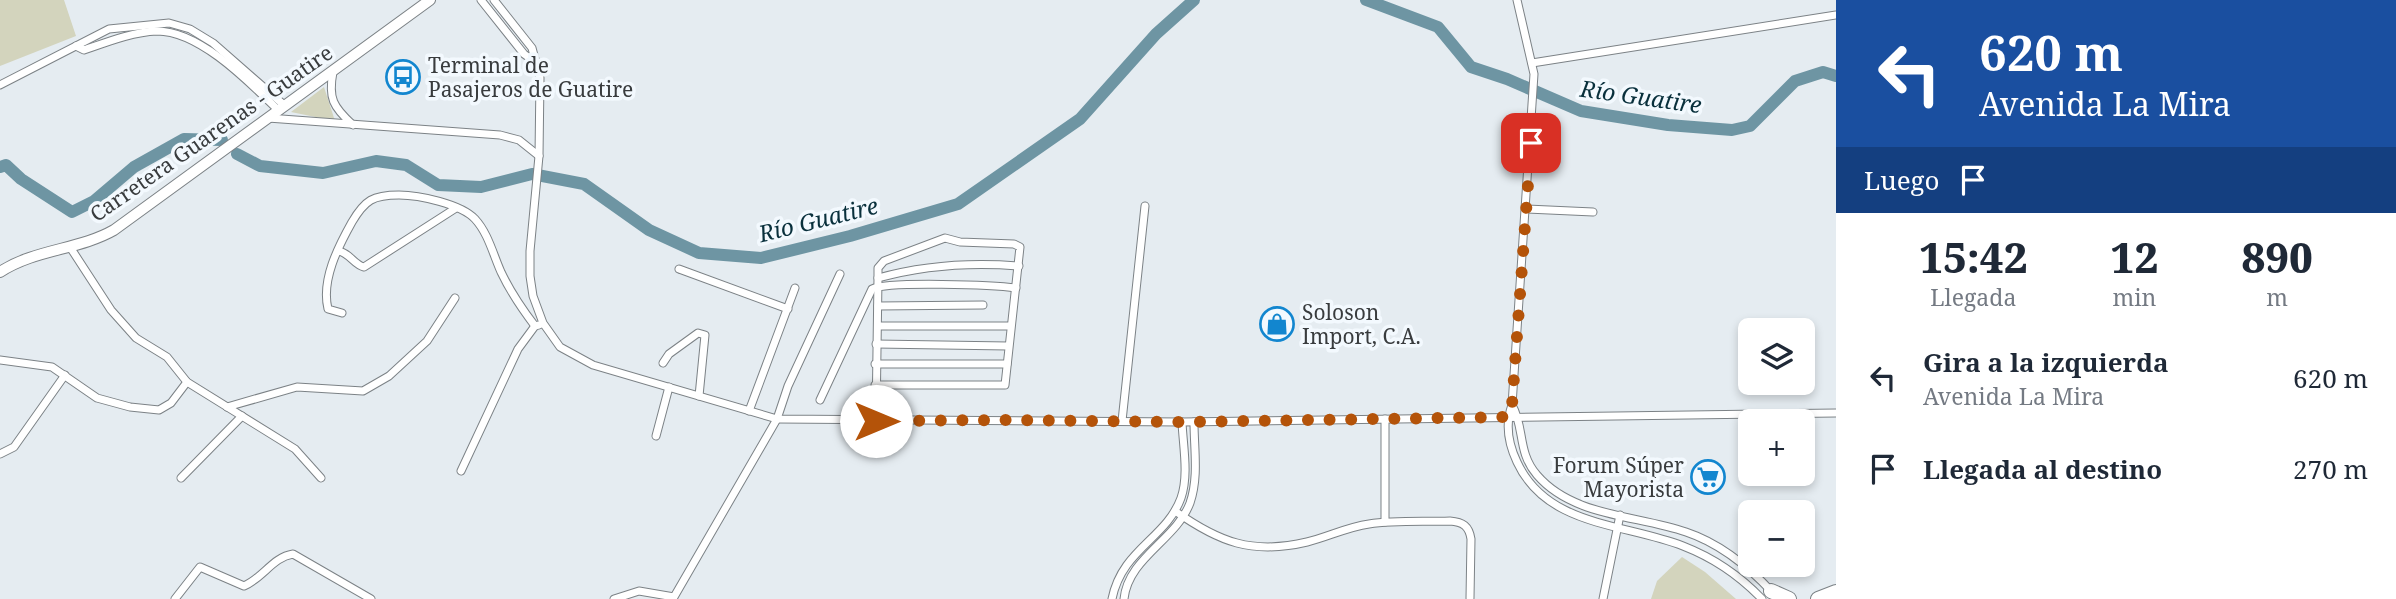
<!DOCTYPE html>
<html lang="es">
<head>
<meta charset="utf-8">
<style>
  body { margin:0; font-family:"Noto Serif",serif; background:#f6f6f7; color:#1f2937; height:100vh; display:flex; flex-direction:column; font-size:26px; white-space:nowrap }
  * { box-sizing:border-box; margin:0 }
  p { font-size:23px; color:#747a83 }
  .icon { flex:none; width:38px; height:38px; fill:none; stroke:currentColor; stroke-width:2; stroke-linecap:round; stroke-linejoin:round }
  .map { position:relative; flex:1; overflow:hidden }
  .sheet { display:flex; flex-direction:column; background:#fff; width:560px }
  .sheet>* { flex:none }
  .hud { background:#1a4fa0; color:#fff; overflow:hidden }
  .tools { position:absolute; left:1738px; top:318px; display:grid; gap:14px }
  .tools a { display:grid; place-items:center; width:77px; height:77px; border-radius:10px; background:#fff; box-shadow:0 4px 10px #0003; font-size:35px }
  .pin { position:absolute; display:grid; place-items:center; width:60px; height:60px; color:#fff; margin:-30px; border-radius:14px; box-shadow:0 4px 10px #0006 }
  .me { position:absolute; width:77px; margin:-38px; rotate:90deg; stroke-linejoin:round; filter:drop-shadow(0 0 5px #0008) }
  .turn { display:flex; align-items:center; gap:24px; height:147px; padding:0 28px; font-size:32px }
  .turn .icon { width:91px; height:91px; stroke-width:2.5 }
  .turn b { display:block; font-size:49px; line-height:60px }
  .then { display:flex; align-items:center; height:66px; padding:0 28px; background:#0003; gap:14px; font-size:26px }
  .eta { display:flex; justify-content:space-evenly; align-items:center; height:119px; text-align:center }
  .eta b { font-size:42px; font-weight:800; line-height:49px }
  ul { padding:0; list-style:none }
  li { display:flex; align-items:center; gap:21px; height:91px; padding:0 28px }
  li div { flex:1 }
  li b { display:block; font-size:26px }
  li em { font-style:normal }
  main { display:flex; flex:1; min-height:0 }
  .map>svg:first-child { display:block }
</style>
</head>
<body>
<main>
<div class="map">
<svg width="1836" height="599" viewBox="0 0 1836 599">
  <rect width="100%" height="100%" fill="#e5ecf1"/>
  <g fill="#d3d4bd">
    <path d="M0,0H64L76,36L0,66Z"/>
    <path d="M324,87L335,121L291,112Z"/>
    <path d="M1682,557L1705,572L1736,599H1651L1657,581Z"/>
  </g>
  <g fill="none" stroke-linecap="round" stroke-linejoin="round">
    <g stroke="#6e95a3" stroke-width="12">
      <path d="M1366,0L1438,27L1471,67L1507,79L1581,111L1668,125L1732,130L1750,126L1795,81L1823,72L1836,76"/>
      <path d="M237,154L260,166L323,173L376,161L406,165L438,185L481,187L532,174L584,184L649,230L699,253L761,258L850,236L958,204L1080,119L1156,34L1194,0"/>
      <path d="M0,167L6,165L21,179L72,212L94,201L134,167L184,139L222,140"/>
    </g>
    <g stroke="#7c8286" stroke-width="9">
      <g id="street">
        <path d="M481,0L524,54L535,62"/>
        <path d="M494,0L532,48L540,78L539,156L530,251V276L533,296L543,323L560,347L593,365L777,419L1182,422L1836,413"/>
        <path d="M76,46L84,50C107,42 132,32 157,31C200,31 249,82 278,110"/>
        <path d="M1532,63L1836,15"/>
        <path d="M333,72C328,98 333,107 353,125"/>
        <path d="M0,85L109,29L169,23L190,29L213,43L284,105"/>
        <path d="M268,118L500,135L519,140L539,156"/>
        <path d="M1527,209L1593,212"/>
        <path d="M70,247L111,310L136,338L167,357L187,382L295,449L321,478"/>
        <path d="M338,251C349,252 354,265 364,267L456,208"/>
        <path d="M679,269L788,309"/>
        <path d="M878,278C925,265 970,262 1019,266"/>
        <path d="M878,306L983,305"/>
        <path d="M342,313L328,309C321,280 338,247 352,222C365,200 373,195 399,195C419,195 461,204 475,219C488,233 493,254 501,272C510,291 522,309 535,326"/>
        <path d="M879,326H1010"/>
        <path d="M876,344L1008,346"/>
        <path d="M0,360L52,367L97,398L130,407L159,410L171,403L187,382"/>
        <path d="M663,363L669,354L698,333L705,335L699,396"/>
        <path d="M875,364H1007"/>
        <path d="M875,385H1005L1020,247L1014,244L960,242L945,238L884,261L878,268V278L876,421"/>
        <path d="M820,400L872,289C887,281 995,285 1016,288"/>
        <path d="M1512,405L1534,74L1517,0"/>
        <path d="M227,407L297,387L363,391L389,376L427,341L455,298"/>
        <path d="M749,411L795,288"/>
        <path d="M1385,419V522"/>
        <path d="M1122,421L1145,206"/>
        <path d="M656,436L669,387"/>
        <path d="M0,454L14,447L65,375"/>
        <path d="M461,471L518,349L535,326L539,325"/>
        <path d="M181,478L242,416"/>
        <path d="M1175,511C1219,542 1252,555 1307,542C1328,537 1347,527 1369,524C1395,520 1423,522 1450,521C1463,522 1469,526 1471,539L1470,598"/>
        <path d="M175,599L200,567L244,586C263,578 273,557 293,554L371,599"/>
        <path d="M614,599L639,591L674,597L777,419L788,386L840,274"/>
        <path d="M1112,599C1122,549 1166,539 1181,498C1189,475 1183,446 1182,422"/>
        <path d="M1124,599C1128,558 1176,540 1190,503C1199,477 1194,449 1194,422"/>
        <path d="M1603,599L1620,515"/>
        <path d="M1762,599C1739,575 1714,558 1683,546C1624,523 1547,527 1517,462C1508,443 1505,424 1512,405C1525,428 1517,452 1537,475C1573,517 1637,515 1686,532C1719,543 1749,567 1773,593"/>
      </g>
    </g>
    <g stroke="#7c8286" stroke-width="12">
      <path id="secondary" d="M0,272C35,249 79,250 114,230L430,0"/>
    </g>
    <g stroke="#7c8286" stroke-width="16">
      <g id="highway">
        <path d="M1771,591L1789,599"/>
        <path d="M1818,599L1836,592"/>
      </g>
    </g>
    <use href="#street" stroke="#fff" stroke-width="7"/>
    <use href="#secondary" stroke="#fff" stroke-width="10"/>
    <use href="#highway" stroke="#fff" stroke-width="14"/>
  </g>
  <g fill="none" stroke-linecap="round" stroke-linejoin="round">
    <path stroke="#b45309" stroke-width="12" stroke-dasharray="0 21.6" d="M876,421L1006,420L1182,422L1508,417L1512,405L1531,143"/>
  </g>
  <defs>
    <g id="bus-ring" transform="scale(1.75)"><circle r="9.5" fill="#f3f9fe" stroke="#1286cf" stroke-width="1.5"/><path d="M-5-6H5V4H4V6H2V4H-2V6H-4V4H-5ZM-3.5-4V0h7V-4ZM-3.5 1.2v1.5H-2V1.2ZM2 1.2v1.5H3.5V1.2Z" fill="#1286cf"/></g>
    <g id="shop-ring" transform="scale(1.75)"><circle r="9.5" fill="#f3f9fe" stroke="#1286cf" stroke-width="1.5"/><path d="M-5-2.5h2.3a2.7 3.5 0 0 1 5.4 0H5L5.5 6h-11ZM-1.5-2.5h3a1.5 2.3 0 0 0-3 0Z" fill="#1286cf"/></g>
    <g id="supermarket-ring" transform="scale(1.75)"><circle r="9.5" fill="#f3f9fe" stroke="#1286cf" stroke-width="1.5"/><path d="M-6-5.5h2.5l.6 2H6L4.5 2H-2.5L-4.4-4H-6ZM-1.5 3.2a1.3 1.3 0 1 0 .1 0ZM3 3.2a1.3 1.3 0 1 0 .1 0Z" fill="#1286cf"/></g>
  </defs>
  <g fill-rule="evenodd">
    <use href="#bus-ring" x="403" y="77"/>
    <use href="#shop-ring" x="1277" y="324"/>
    <use href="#supermarket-ring" x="1708" y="477"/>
  </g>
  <g text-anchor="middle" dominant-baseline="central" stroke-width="7" stroke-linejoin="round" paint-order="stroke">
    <g font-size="21" fill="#393c3e" stroke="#f3f9fe" text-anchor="start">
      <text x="428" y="65">Terminal de<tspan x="428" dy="24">Pasajeros de Guatire</tspan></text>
      <text x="1302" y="312">Soloson<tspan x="1302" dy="24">Import, C.A.</tspan></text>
      <text x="1684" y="465" text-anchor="end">Forum Súper<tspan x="1684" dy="24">Mayorista</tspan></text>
    </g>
    <g font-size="21" fill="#393c3e" stroke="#f3f9fe">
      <text transform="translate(211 133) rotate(-35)">Carretera Guarenas - Guatire</text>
    </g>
    <g font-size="23" font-style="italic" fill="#09303c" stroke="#f3f9fe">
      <text transform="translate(1641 96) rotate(8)">Río Guatire</text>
      <text transform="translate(818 219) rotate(-14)">Río Guatire</text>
    </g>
  </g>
</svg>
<div class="tools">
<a><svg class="icon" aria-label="layers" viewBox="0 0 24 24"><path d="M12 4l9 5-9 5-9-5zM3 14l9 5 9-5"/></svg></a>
<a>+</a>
<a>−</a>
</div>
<div class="pin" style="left:1531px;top:143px;background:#d93025"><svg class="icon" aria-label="arrive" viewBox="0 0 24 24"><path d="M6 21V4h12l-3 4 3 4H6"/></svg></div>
<svg class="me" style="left:876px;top:421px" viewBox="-20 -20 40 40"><circle r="19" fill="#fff"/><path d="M0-13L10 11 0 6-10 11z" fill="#b45309"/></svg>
</div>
<section class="sheet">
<div class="hud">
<div class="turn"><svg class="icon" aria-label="left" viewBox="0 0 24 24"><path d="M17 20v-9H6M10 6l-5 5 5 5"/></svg><div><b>620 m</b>Avenida La Mira</div></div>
<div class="then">Luego<svg class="icon" aria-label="arrive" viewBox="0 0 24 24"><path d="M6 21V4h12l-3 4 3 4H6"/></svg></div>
</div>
<div class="eta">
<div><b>15:42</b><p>Llegada</p></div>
<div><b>12</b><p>min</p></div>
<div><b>890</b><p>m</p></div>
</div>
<ul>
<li><svg class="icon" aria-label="left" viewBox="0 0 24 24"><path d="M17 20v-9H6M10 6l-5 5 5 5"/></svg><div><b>Gira a la izquierda</b><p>Avenida La Mira</p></div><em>620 m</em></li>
<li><svg class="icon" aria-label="arrive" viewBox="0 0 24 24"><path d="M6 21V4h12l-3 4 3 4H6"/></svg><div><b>Llegada al destino</b></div><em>270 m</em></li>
</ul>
</section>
</main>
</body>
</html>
